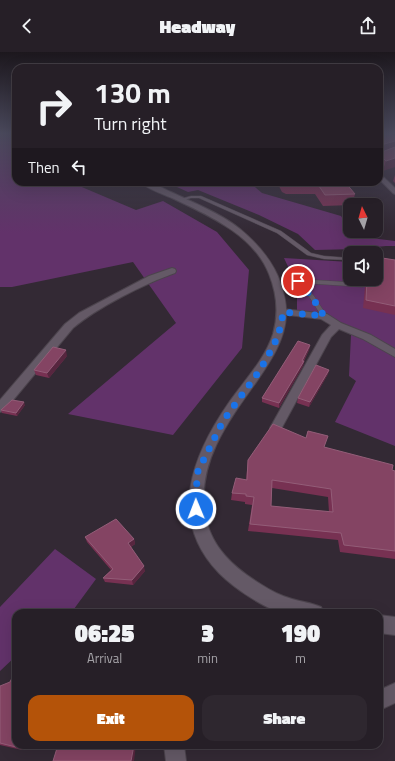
<!DOCTYPE html>
<html lang="en">
<head>
<meta charset="utf-8">
<style>
  body { margin:0; font-family:"Titillium Web",sans-serif; background:#2e272f; color:#f1f3f6; height:100vh; display:flex; flex-direction:column; font-size:15px; white-space:nowrap }
  * { box-sizing:border-box; margin:0 }
  p { font-size:13px; color:#a4a2a7 }
  .icon { flex:none; width:22px; height:22px; fill:none; stroke:currentColor; stroke-width:2; stroke-linecap:round; stroke-linejoin:round }
  .map { position:relative; flex:1; overflow:hidden }
  .drawer { position:absolute; left:12px; top:557px; width:371px; height:140px; display:flex; flex-direction:column; background:#261f27; border-radius:12px; box-shadow:0 4px 16px #0002,0 0 0 1px #423d44 }
  .drawer>* { flex:none }
  .hud { position:absolute; left:12px; top:12px; width:371px; height:122px; border-radius:12px; box-shadow:0 4px 16px #0002,0 0 0 1px #423d44; background:#261f27; color:#f1f3f6; overflow:hidden }
  .needle { width:26px; rotate:355deg }
  .buttons { position:absolute; left:343px; top:146px; display:grid; gap:8px }
  .buttons a { display:grid; place-items:center; width:40px; height:40px; border-radius:8px; background:#261f27; box-shadow:0 4px 16px #0002,0 0 0 1px #423d44; font-size:20px }
  .pin { position:absolute; display:grid; place-items:center; width:34px; height:34px; color:#fff; margin:-17px; border:2px solid #fff; border-radius:50%; box-shadow:0 1px 4px #0007 }
  .me { position:absolute; width:44px; margin:-22px; rotate:359deg; stroke-linejoin:round; filter:drop-shadow(0 0 3px #0008) }
  .turn { display:flex; align-items:center; gap:14px; height:84px; padding:0 16px; font-size:18px }
  .turn .icon { width:52px; height:52px; stroke-width:2.5 }
  .turn b { display:block; font-size:28px; line-height:34px }
  .then { display:flex; align-items:center; height:38px; padding:0 16px; background:#0003; gap:8px; font-size:15px }
  .eta { display:flex; justify-content:space-evenly; align-items:center; height:68px; text-align:center }
  .eta b { font-size:24px; font-weight:800; line-height:28px }
  .primary-button { display:flex; gap:8px; margin-top:auto; padding:8px 16px }
  .primary-button a { flex:1; height:46px; border-radius:12px; background:#b45309; color:#fff; font-size:16px; font-weight:800; line-height:46px; text-align:center }
  .primary-button a+a { background:#2e272f; color:#f1f3f6 }
  header { display:flex; justify-content:space-between; align-items:center; height:52px; padding:0 16px; background:#261f27; font-size:18px; font-weight:800 }
  .map>svg:first-child { display:block }
</style>
</head>
<body>
<header><svg class="icon" aria-label="back" viewBox="0 0 24 24"><path d="M15 5l-7 7 7 7"/></svg>Headway<svg class="icon" aria-label="share" viewBox="0 0 24 24"><path d="M12 15V3M7 8l5-5 5 5M5 13v7h14v-7"/></svg></header>
<div class="map">
<svg width="395" height="709" viewBox="0 0 395 709">
  <rect width="100%" height="100%" fill="#332934"/>
  <g fill="#62326a">
    <path d="M0,82H16V130H70L136,158L163,149L217,180L249,218L242,296L173,383L68,362L176,271L133,210L12,235H0Z"/>
    <path d="M166,130H249L262,141L341,164L352,181L363,185L395,189V194H386L357,197L315,198L298,182L259,163L198,138L188,140Z"/>
    <path d="M284,206L350,210V227H376V212L395,213V394L335,370L356,329L349,324L351,283L324,267L297,260V234Z"/>
    <path d="M55,497L96,527L71,561H16V604L0,619V555Z"/>
  </g>
  <g fill="none" stroke-linecap="round" stroke-linejoin="round">
    <g stroke="#4c444d" stroke-width="1">
      <g id="service">
        <path d="M191,144H201L281,179L311,201L324,204L350,206V208L324,207L307,203L277,181L199,146H191L180,149L178,148Z"/>
        <path d="M298,227L363,231L366,233L363,235L302,231L314,244L327,264L324,266L322,265L310,246L295,229Z"/>
      </g>
    </g>
    <g stroke="#4c444d" stroke-width="2">
      <g id="minor">
        <path d="M379,121L395,136V142L393,141L379,127Z"/>
        <path d="M172,216L175,217L176,219L175,221C144,232 98,255 73,276L4,359L0,360V348L65,272L79,261L149,224Z"/>
        <path d="M283,257L327,262L341,271L371,283L395,297V305L363,287L339,277L331,285L280,379L276,381L272,379L270,376L322,283L331,273L321,267L280,262L278,260Z"/>
        <path d="M395,631V651L384,656L379,655V635L384,636Z"/>
        <path d="M164,693H184L186,709H166Z"/>
      </g>
    </g>
    <g stroke="#4c444d" stroke-width="2">
      <g id="secondary">
        <path d="M140,130C143,130 146,130 149,130C156,132 164,137 171,140C194,151 220,161 240,177C258,192 273,209 281,232C284,242 287,253 286,264C285,288 270,310 257,329C229,368 197,410 205,460C209,494 234,516 262,533C271,539 282,544 292,547C302,550 312,551 321,555L324,561C311,561 296,563 284,561C264,557 233,535 219,521C166,466 193,402 230,349C245,328 265,307 273,282C279,261 277,242 269,222C254,183 208,163 172,146C162,142 148,137 140,130Z"/>
        <path d="M379,563L395,565V583L379,581Z"/>
      </g>
    </g>
    <use href="#service" fill="#645966" fill-rule="evenodd"/>
    <use href="#minor" fill="#645966" fill-rule="evenodd"/>
    <use href="#secondary" fill="#645966" fill-rule="evenodd"/>
  </g>
  <g fill="#773152" fill-rule="evenodd">
    <path d="M379,84H395L383,119L379,114Z"/>
    <path d="M395,123V131L393,129Z"/>
    <path d="M277,130H345L355,142L352,153L323,154L315,142H286L282,140Z"/>
    <path d="M376,205L395,208V263L363,256L365,235L367,228L377,226L376,224Z"/>
    <path d="M310,293L309,298L304,309L303,314L279,356L262,350V346Z"/>
    <path d="M67,304L49,326L36,323L34,318Z"/>
    <path d="M329,318L328,322L309,355L297,351L298,346Z"/>
    <path d="M25,353L17,364L2,361L1,358Z"/>
    <path d="M308,379L324,395L395,419V507L340,500L338,488L248,479L252,453L245,452V450L231,448L232,441L246,428L248,408L306,386ZM272,436L328,445L329,460L271,454Z"/>
    <path d="M85,485L134,487L135,492L131,495L145,519L133,533L105,530L103,526L111,518L87,490Z"/>
    <path d="M0,634L22,698L0,693Z"/>
  </g>
  <g fill="#57263f">
    <path d="M395,89V98L379,102L381,93Z"/>
    <path d="M395,106V115L383,119L386,109Z"/>
    <path d="M310,293L309,298L301,313L302,309Z"/>
    <path d="M66,298L67,304L49,326L47,321Z"/>
    <path d="M304,309L303,314L279,356V351Z"/>
    <path d="M329,318L328,322L309,355L310,350Z"/>
    <path d="M24,350L25,353L17,364L16,361Z"/>
    <path d="M134,487L135,492L129,496L128,491Z"/>
    <path d="M144,514L145,519L133,533L132,528Z"/>
    <path d="M18,693H24L22,698L16,695Z"/>
    <path d="M134,693H136L134,709H131Z"/>
  </g>
  <g fill="#844463" stroke="#935d78" fill-rule="evenodd">
    <path d="M388,82L395,84V89L381,93L380,98L382,100L395,95V106L386,109L379,102V84Z"/>
    <path d="M285,130H345L355,142L325,143L317,131H288Z"/>
    <path d="M376,205L395,208V254L366,248L367,228L368,227H376V226L381,227L376,207Z"/>
    <path d="M298,289L310,293L302,309H304L279,351L262,346Z"/>
    <path d="M53,295L66,298L47,321L34,318Z"/>
    <path d="M316,313L329,318L310,350L298,346Z"/>
    <path d="M12,348L24,350L16,361L1,358Z"/>
    <path d="M273,372L306,386L308,379L328,384L324,395L393,413L392,418L395,419V499L344,493L341,481L250,472L254,445L246,444V442L232,441L236,426L247,428L248,408ZM272,428L331,437L333,460L271,454Z"/>
    <path d="M116,467L134,487L128,491L144,514L132,528L103,526L113,517L85,485Z"/>
    <path d="M12,626L16,627V693H18L16,695L0,691V634L10,630Z"/>
    <path d="M58,693H134L131,709H53Z"/>
  </g>
  <linearGradient id="sky" x2="0" y2="1"><stop stop-color="#1c171d"/><stop offset="0.45" stop-color="#4a495c"/><stop offset="1" stop-color="#4a495c" stop-opacity="0"/></linearGradient>
  <rect width="395" height="181" fill="url(#sky)"/>
  <g fill="none" stroke-linecap="round" stroke-linejoin="round">
    <path stroke="#1a73e8" stroke-width="7" stroke-dasharray="0 12.6" d="M196,457V439L198,419L223,369L260,318L274,293L281,274L283,260L324,264L312,245L298,229"/>
  </g>
</svg>
<div class="buttons">
<a><svg class="needle" viewBox="-14 -14 28 28"><path d="M0-13l5 13h-10z" fill="#e53935"/><path d="M0 13l5-13h-10z" fill="#a4a2a7"/></svg></a>
<a><svg class="icon" aria-label="sound" viewBox="0 0 24 24"><path d="M4 9h4l5-4v14l-5-4H4zM17 9q2 3 0 6"/></svg></a>
</div>
<div class="pin" style="left:298px;top:229px;background:#d93025"><svg class="icon" aria-label="arrive" viewBox="0 0 24 24"><path d="M6 21V4h12l-3 4 3 4H6"/></svg></div>
<svg class="me" style="left:196px;top:457px" viewBox="-20 -20 40 40"><circle r="17" fill="#1a73e8" stroke="#fff" stroke-width="3"/><path d="M0-11L8 9 0 5-8 9z" fill="#fff"/></svg>
<div class="hud">
<div class="turn"><svg class="icon" aria-label="right" viewBox="0 0 24 24"><path d="M7 20v-9h11M14 6l5 5-5 5"/></svg><div><b>130 m</b>Turn right</div></div>
<div class="then">Then<svg class="icon" aria-label="left" viewBox="0 0 24 24"><path d="M17 20v-9H6M10 6l-5 5 5 5"/></svg></div>
</div>
<section class="drawer">
<div class="eta">
<div><b>06:25</b><p>Arrival</p></div>
<div><b>3</b><p>min</p></div>
<div><b>190</b><p>m</p></div>
</div>
<div class="primary-button"><a>Exit</a><a>Share</a></div>
</section>
</div>
</body>
</html>
